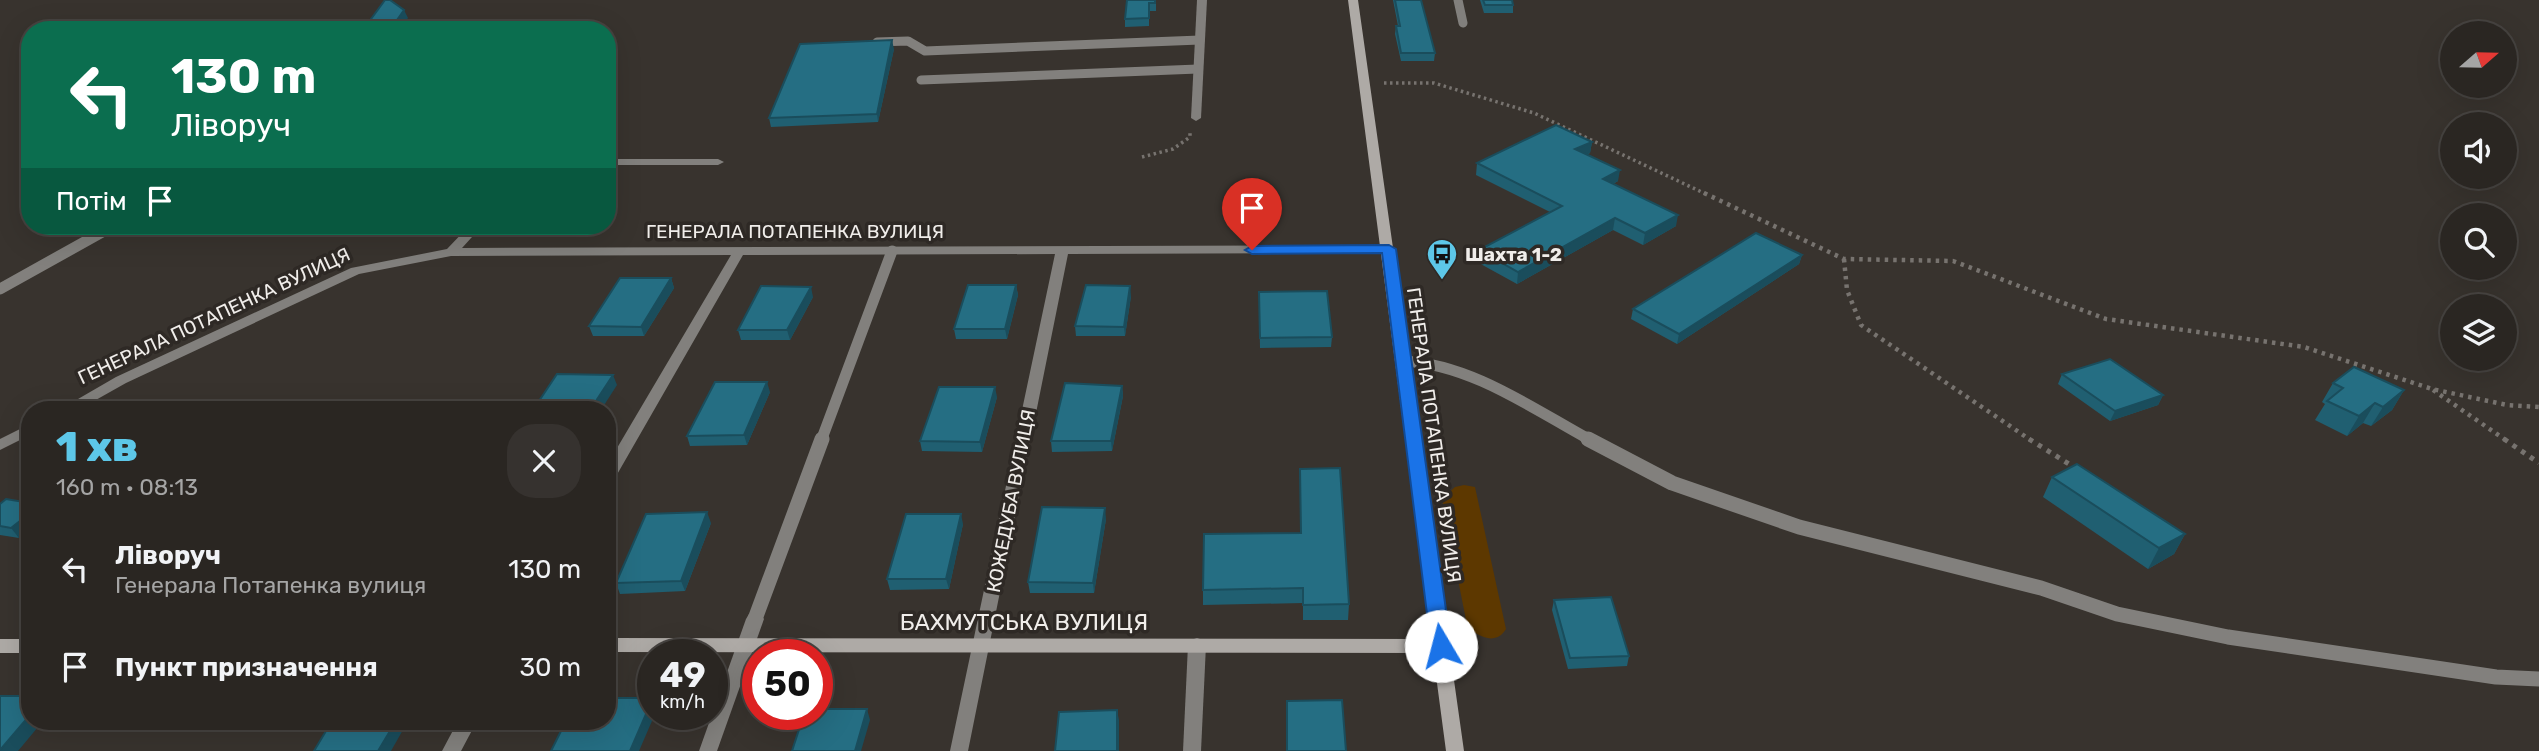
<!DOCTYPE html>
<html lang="uk">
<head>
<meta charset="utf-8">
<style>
  body { margin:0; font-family:Rubik,sans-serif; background:#36322f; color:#f1f3f6; height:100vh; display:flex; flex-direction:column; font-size:26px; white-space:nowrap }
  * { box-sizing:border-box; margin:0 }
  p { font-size:23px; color:#a5a5a5 }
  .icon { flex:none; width:38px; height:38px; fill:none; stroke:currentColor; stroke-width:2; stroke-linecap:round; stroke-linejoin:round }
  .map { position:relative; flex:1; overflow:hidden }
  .sheet { position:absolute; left:21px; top:401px; width:595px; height:329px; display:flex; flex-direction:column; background:#2a2622; border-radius:28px; box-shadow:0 7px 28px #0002,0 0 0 2px #464340 }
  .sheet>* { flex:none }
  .hud { position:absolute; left:21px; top:21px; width:595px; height:214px; border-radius:28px; box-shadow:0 7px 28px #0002,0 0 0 2px #464340; background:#0b6e4f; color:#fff; overflow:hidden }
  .needle { width:46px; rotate:70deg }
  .fabs { position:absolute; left:2440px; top:21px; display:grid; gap:14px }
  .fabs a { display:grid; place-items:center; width:77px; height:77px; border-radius:50%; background:#2a2622; box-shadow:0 7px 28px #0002,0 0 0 2px #464340; font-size:35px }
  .speed { position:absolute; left:637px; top:639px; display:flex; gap:14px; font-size:35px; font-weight:700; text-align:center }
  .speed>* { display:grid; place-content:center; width:91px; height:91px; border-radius:50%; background:#2a2622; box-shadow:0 7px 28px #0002,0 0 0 2px #464340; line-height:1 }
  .speed small { font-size:18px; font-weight:400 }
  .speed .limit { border:10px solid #d22; background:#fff; color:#111 }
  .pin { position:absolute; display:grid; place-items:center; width:60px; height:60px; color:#fff; margin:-72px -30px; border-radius:50% 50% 50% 0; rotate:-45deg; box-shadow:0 0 7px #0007 }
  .pin .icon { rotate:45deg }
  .me { position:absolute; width:77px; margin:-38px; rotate:352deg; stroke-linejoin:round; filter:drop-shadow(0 0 5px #0008) }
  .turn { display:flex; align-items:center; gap:24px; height:147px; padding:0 35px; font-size:32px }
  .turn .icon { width:91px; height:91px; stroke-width:2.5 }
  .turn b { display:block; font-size:49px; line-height:60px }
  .then { display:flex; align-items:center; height:66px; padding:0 35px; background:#0003; gap:14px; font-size:26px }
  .round { display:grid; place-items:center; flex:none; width:74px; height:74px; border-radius:28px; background:#36322f }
  .head { display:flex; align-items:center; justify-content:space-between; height:119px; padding:0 35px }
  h1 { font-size:42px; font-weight:800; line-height:52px; color:#5dc7e8 }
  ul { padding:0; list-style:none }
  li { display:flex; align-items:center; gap:21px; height:98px; padding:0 35px }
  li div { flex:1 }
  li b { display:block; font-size:26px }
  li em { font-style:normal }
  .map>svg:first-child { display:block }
</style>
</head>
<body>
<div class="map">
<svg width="2539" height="751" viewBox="0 0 2539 751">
  <rect width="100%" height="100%" fill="#38332e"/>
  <path fill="#5d3800" d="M1464,485L1475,487L1506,629C1496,646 1477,637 1467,625L1442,499L1455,487Z"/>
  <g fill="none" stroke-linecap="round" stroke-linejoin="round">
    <g stroke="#77736f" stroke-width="3.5" stroke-dasharray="2.5 3.5" stroke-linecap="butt">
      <path d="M1384,83H1434L1534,113L1708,195"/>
      <path d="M1142,157L1173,149L1190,137V131"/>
    </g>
    <g stroke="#77736f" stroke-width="4.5" stroke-dasharray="3.5 5" stroke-linecap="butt">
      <path d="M1704,193L1844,259L1953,261L2106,319L2304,347L2432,389L2507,405L2539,407"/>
      <path d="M1844,259L1847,290L1861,325L2032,441"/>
      <path d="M2433,390L2507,441"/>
    </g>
    <g stroke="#77736f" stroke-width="5" stroke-dasharray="4.5 6" stroke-linecap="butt">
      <path d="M2029,439L2077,469"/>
      <path d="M2504,439L2539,463"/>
    </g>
    <g stroke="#82807d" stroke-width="9">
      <path d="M1458,0L1463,23"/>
      <path d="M877,42L908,41L925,51L1200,40"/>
      <path d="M921,80L1198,69"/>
    </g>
    <g stroke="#82807d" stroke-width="11">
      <path d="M0,289L113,226"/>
      <path d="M1403,361C1471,364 1533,409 1592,441"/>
      <path d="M821,441L892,251"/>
    </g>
    <g stroke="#82807d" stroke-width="15">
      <path d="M1588,439L1672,483L1799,527L2041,588L2117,614L2228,637L2496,677L2539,679"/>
      <path d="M755,619L822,439"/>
    </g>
    <g fill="#82807d" fill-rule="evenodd">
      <path d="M1197,0H1207L1201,118L1196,121L1191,118Z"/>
      <path d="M607,159H718L724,162L718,165H607Z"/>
      <path d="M469,226H482L462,248L1389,245L1395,249L1389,253L1068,254L968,751H950L1055,254L743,255L615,478L607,483V465L731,255L451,256L359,274L126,383L78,410H59L116,377L351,268L447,249Z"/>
      <path d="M30,424V435L0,450V439Z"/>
      <path d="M755,613L761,614L764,619L717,751H699L746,619L749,614Z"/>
      <path d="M1197,638L1203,640L1206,645L1201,751H1183L1188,645L1191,640Z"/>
      <path d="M458,721H477L461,751H442Z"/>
    </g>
    <g fill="#aeaaa6" fill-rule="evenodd">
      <path d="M1348,0H1358L1464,751H1446L1433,653L607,652V638L1431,639Z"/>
      <rect x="0" y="639" width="30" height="14"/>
    </g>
  </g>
  <g fill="#205f71">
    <path d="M1127,0H1156V11H1149V26L1125,27V19Z"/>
    <path d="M1393,0H1421L1435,53L1434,61H1401L1395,34L1396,26H1398Z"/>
    <path d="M1480,0H1512L1513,5V13H1484Z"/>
    <path d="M894,49L878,122L771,127L769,118Z"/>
    <path d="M1592,142L1590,153L1586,155L1618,181L1613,184L1676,226L1643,245L1613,230L1517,284L1477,262L1479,250L1550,212L1476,175L1477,163Z"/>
    <path d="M1802,255L1799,264L1677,344L1631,319L1633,309Z"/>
    <path d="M671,278L674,288L644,336H593L589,326Z"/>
    <path d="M1016,285L1018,295L1007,339H956L954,329Z"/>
    <path d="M1259,292L1332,337L1331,347L1260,348Z"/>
    <path d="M1131,296L1125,336H1076L1075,326Z"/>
    <path d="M813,297L790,340H741L738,330Z"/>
    <path d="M2062,374L2163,395L2158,405L2110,421L2058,384Z"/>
    <path d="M2333,383L2404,390L2392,410L2371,426L2363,423L2347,436L2315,420L2325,404L2322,402Z"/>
    <path d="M1122,386L1123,396L1112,451L1052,452L1051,441Z"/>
    <path d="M770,392L747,445L690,446L687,436Z"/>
    <path d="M997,397L982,452L922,451L920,441Z"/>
    <path d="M1300,469L1349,604L1348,620H1303V603L1203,605V590L1301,533Z"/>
    <path d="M2052,477L2185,534L2174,554L2148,569L2043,497Z"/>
    <path d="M0,504L19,538L0,535Z"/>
    <path d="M1106,519L1094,593H1030L1028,582Z"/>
    <path d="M711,523L685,591L620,594L616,583Z"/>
    <path d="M963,524L949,589L890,590L887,579Z"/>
    <path d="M1554,600L1629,656L1627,666L1568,669L1552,610Z"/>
  </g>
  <g fill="#1a4d5c">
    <path d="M404,10L408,18L399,30H390Z"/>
    <path d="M892,40L894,49L878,122L877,114Z"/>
    <path d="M1592,142L1590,153L1573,160L1575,149Z"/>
    <path d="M1620,170L1618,181L1601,190L1603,179Z"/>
    <path d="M1678,215L1676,226L1643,245L1645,233Z"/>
    <path d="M1615,218L1613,230L1517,284L1518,272Z"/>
    <path d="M1802,255L1799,264L1677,344L1679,334Z"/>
    <path d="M671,278L674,288L644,336L641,327Z"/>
    <path d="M1016,285L1018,295L1007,339L1005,329Z"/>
    <path d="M1130,286L1131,296L1125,336L1124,327Z"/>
    <path d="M811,287L813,297L790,340L787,330Z"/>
    <path d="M613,375L617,385L601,410H590Z"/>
    <path d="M767,382L770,392L747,445L744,435Z"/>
    <path d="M1122,386L1123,396L1112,451L1111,441Z"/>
    <path d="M995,387L997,397L982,452L980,442Z"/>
    <path d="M2404,390L2392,410L2371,426L2383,407Z"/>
    <path d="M2163,395L2158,405L2110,421L2115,411Z"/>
    <path d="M2375,403L2363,423L2347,436L2359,416Z"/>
    <path d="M1105,508L1106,519L1094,593L1093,583Z"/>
    <path d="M707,512L711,523L685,591L681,581Z"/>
    <path d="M30,513V529L19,538L11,528Z"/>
    <path d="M961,514L963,524L949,589L946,579Z"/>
    <path d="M2185,534L2174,554L2148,569L2159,548Z"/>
    <path d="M653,698V714H655L639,751H630Z"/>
    <path d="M867,709L870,720L861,751H855Z"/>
    <path d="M1117,710L1119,720V751H1117Z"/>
    <path d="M30,715V721H43L18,751H0Z"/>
    <path d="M396,721H408L391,751H378Z"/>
  </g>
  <g fill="#256e83" stroke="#1a4d5c" stroke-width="2">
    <path d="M385,0H390L404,10L390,30H363Z"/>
    <path d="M1127,0H1155V3H1149V18L1125,19Z"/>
    <path d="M1395,0H1421L1435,53H1401L1396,26H1400Z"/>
    <path d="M1483,0H1512L1513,5H1485Z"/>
    <path d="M892,40L877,114L769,118L800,44Z"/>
    <path d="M1556,125L1592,142L1575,149L1620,170L1603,179L1678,215L1645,233L1615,218L1518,272L1479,250L1562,206L1477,163Z"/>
    <path d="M1756,233L1802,255L1679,334L1633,309Z"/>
    <path d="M620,278H671L641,327L589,326Z"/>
    <path d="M968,285H1016L1005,329H954Z"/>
    <path d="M1086,285L1130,286L1124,327L1075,326Z"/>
    <path d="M761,286L811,287L787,330H738Z"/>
    <path d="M1327,291L1332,337L1260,338L1259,292Z"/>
    <path d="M2110,359L2163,395L2115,411L2062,374Z"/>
    <path d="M2354,367L2404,390L2383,407L2375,403L2359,416L2327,401L2343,388L2333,383Z"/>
    <path d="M557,374L613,375L590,410H533Z"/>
    <path d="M715,382H767L744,435L687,436Z"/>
    <path d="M1065,383L1122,386L1111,441H1051Z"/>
    <path d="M939,387H995L980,442L920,441Z"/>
    <path d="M2077,464L2185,534L2159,548L2052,477Z"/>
    <path d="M1340,468L1349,604L1303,605V588L1203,590L1204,534L1301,533L1300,469Z"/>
    <path d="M6,499L30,503V513L11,528L0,526V504Z"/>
    <path d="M1042,507L1105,508L1093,583L1028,582Z"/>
    <path d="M707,512L681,581L616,583L646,514Z"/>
    <path d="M906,514H961L946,579H887Z"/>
    <path d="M1611,597L1629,656L1570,658L1554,600Z"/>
    <path d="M0,696H30V715L0,750Z"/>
    <path d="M607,698H653L630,751H551L566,721H607Z"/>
    <path d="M1342,700L1346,751H1287V701Z"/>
    <path d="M817,709H867L855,751H792L804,714H817Z"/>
    <path d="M1117,710V751H1055L1059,712Z"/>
    <path d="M332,721H396L378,751H314Z"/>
  </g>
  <path fill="#1a73e8" stroke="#114b97" stroke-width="2" d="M1389,245L1396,249L1451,646L1448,651H1434L1431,646L1382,253L1252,254L1245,250L1252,246Z"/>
  <defs>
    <g id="bus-pin" transform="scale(1.575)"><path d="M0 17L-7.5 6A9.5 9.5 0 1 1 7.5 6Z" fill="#5dc7e8" stroke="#2e2925"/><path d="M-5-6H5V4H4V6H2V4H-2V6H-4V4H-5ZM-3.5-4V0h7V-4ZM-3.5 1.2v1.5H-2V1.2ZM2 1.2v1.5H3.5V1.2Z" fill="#111"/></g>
  </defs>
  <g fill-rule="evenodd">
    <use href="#bus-pin" x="1442" y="254"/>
  </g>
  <g text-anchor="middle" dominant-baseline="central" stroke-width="7" stroke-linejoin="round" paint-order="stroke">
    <g font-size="19" fill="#f0edea" stroke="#2e2925">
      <text x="795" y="231">ГЕНЕРАЛА ПОТАПЕНКА ВУЛИЦЯ</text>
      <text transform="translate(214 316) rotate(-25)">ГЕНЕРАЛА ПОТАПЕНКА ВУЛИЦЯ</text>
      <text transform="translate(1434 435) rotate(82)">ГЕНЕРАЛА ПОТАПЕНКА ВУЛИЦЯ</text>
      <text transform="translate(1011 501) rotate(-79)">КОЖЕДУБА ВУЛИЦЯ</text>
    </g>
    <g font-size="19" font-weight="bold" fill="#f0edea" stroke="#2e2925" text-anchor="start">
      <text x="1465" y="254">Шахта 1-2</text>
    </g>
    <g font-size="23" fill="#f0edea" stroke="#2e2925">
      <text x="1024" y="622">БАХМУТСЬКА ВУЛИЦЯ</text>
    </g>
  </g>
</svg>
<div class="fabs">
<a><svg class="needle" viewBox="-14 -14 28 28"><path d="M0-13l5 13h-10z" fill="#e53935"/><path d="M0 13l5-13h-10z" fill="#a5a5a5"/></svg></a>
<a><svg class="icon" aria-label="sound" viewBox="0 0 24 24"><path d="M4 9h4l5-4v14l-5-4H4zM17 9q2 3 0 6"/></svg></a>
<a><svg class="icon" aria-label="search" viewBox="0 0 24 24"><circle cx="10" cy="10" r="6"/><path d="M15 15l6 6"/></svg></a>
<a><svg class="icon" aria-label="layers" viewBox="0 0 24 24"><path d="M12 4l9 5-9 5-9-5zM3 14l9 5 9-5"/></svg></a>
</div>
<div class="speed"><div>49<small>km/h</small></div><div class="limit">50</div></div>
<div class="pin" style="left:1252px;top:250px;background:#d93025"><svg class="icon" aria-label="arrive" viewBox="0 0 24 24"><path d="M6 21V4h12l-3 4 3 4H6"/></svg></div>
<svg class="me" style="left:1441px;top:646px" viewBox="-20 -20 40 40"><circle r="19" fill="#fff"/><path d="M0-13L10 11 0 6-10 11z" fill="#1a73e8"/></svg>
<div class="hud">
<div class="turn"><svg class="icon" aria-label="left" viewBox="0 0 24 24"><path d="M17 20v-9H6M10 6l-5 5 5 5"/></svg><div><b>130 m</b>Ліворуч</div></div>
<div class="then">Потім<svg class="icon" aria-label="arrive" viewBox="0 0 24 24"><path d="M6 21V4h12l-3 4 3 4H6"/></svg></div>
</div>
<section class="sheet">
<div class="head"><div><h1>1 хв</h1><p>160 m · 08:13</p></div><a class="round"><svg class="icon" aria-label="close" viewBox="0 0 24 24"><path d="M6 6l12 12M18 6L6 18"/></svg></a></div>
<ul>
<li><svg class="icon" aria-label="left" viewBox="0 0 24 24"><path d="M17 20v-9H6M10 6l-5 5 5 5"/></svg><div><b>Ліворуч</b><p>Генерала Потапенка вулиця</p></div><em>130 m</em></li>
<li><svg class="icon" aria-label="arrive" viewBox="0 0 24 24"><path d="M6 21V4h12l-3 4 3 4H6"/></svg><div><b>Пункт призначення</b></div><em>30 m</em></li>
</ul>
</section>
</div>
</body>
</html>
